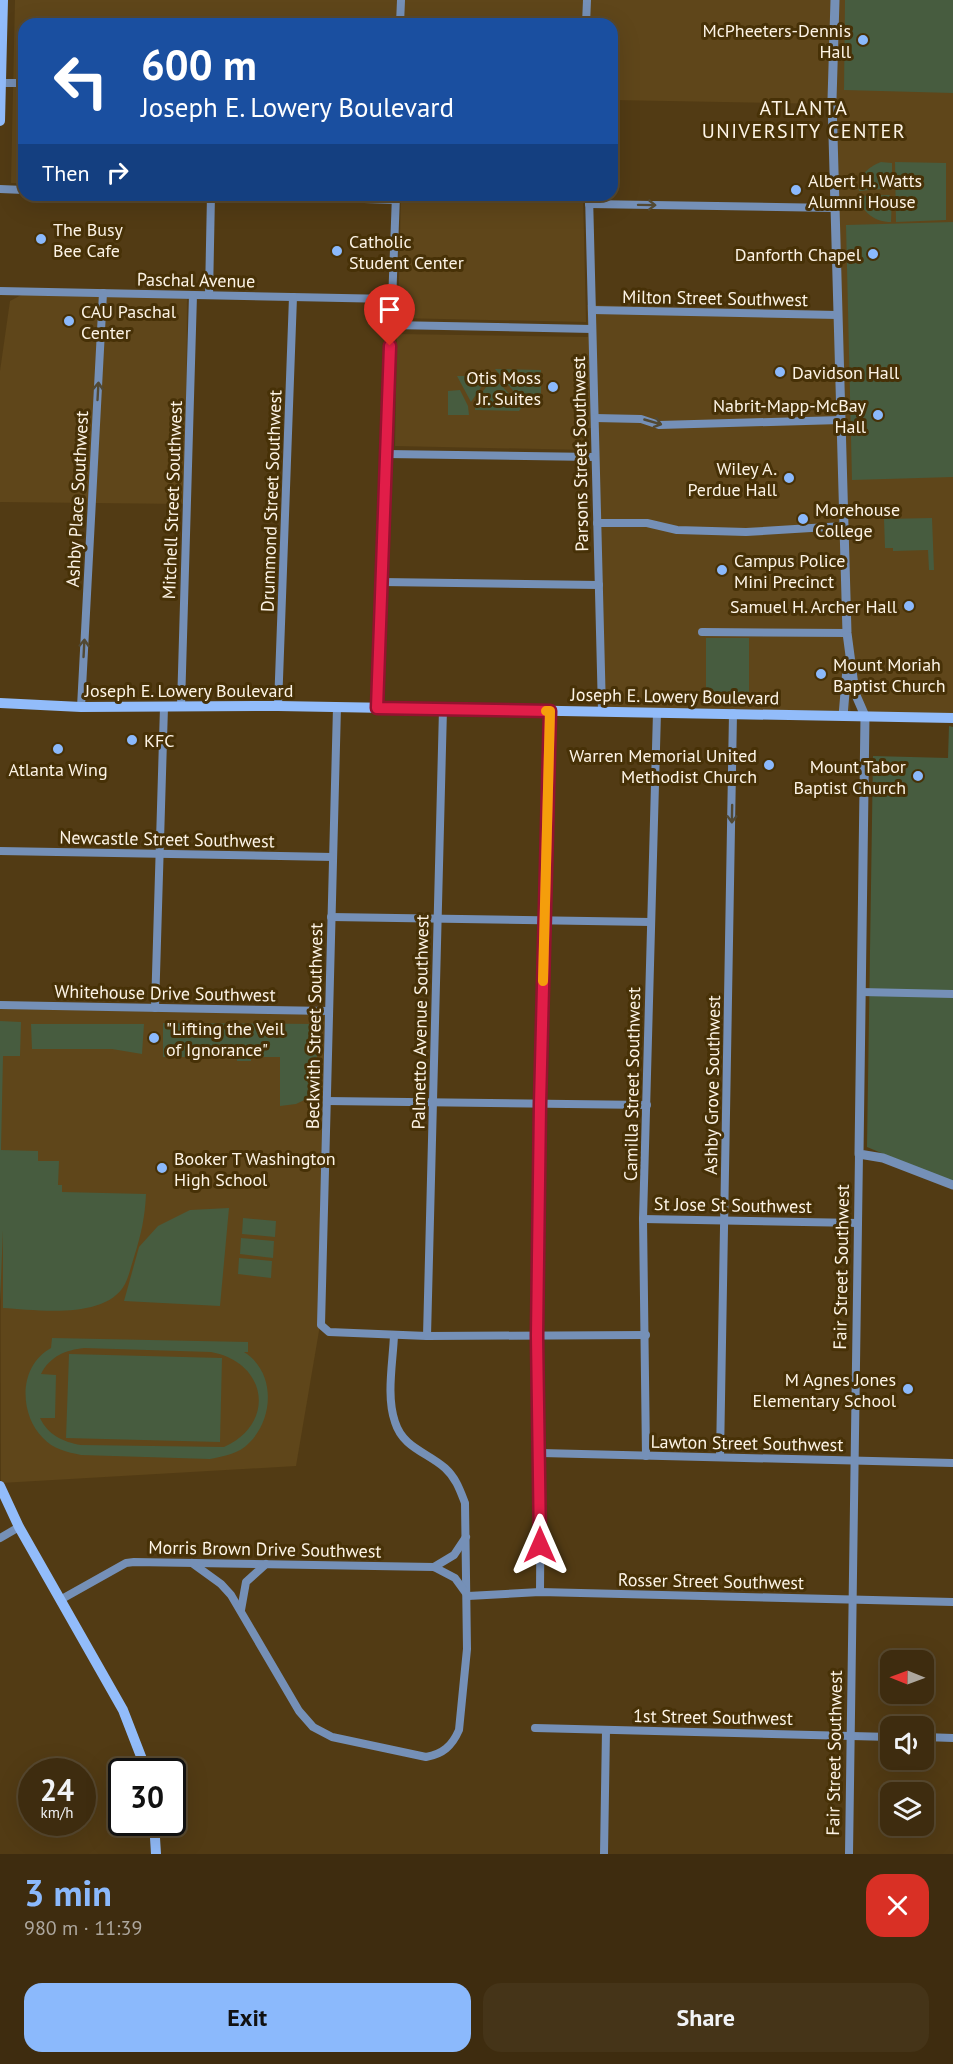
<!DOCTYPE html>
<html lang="en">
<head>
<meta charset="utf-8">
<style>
  body { margin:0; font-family:"PT Sans",sans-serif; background:#453418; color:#f1f3f6; height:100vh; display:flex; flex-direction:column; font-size:22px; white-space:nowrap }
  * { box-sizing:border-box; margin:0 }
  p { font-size:20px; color:#ada79e }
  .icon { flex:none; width:33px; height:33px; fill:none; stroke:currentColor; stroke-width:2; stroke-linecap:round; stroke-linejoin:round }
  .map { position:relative; height:1854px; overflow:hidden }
  .details { display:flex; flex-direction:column; background:#3e2c0f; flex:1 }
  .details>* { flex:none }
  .guide { position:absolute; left:18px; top:18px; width:600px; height:183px; border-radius:18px; box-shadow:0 6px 24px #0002,0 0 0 2px #57482f; background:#1a4fa0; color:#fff; overflow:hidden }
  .needle { width:39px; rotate:271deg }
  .tools { position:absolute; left:880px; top:1650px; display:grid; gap:12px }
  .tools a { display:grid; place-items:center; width:54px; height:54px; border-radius:12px; background:#3e2c0f; box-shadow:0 6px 24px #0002,0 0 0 2px #57482f; font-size:30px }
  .speed { position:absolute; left:18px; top:1758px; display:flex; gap:12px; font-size:30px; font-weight:700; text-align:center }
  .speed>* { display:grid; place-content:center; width:78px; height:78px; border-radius:50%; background:#3e2c0f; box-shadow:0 6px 24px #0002,0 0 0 2px #57482f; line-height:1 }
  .speed small { font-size:15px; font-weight:400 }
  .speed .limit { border:3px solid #111; border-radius:9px; background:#fff; color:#111 }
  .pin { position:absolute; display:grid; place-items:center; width:51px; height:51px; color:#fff; margin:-62px -26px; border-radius:50% 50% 50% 0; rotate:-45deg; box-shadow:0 0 6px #0007 }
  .pin .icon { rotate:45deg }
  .me { position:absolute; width:66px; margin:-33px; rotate:0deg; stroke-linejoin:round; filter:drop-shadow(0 0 4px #0008) }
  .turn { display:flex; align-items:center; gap:21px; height:126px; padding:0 24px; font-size:27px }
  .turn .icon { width:78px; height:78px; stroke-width:2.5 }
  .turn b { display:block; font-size:42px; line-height:51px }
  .then { display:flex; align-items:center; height:57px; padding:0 24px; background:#0003; gap:12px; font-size:22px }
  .round { display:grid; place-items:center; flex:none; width:63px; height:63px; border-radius:18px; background:#453418 }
  .overview { display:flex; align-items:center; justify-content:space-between; height:102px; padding:0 24px }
  h1 { font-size:36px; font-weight:800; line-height:45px; color:#8bb9fc }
  .primary-button { display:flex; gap:12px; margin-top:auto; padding:12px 24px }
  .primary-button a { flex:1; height:69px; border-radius:18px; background:#8bb9fc; color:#111; font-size:24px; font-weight:800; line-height:69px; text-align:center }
  .primary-button a+a { background:#453418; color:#f1f3f6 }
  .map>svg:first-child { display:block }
</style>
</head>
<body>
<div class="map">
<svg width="953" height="1854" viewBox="0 0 953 1854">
  <rect width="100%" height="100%" fill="#523b14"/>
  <g fill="#5f461a">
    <path d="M15,0H953V718L865,716L845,634L851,718L603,710L592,428H587L588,450L395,446L397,334L588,337L587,305L839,311L832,104L612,100V24H24V183H11Z"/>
    <path d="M349,195H583L586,322L398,318L401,197Z"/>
    <path d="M25,293L187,296L186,504L0,502V371L10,301Z"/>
    <path d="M0,1005L329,1011L320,1325L296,1466L1,1483Z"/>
  </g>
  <g fill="#475c3f" fill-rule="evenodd">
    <path d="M845,0H953V93L844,90Z"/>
    <path d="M881,162L892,163V188L859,191C857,177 868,167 881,162Z"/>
    <path d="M895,162L946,163V220L896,222Z"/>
    <path d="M889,195L892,197L891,222C874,222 862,212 858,196Z"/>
    <path d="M953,222V477L852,480L846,225Z"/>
    <path d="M495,369L541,370V405H525Z"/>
    <path d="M457,376H489L471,402Z"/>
    <path d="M492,379L496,380L522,407L519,411L475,410V402Z"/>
    <path d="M460,390L468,406L469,415H448V391Z"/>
    <path d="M932,518L934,570H929L928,550L893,551V548H885L884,519Z"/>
    <rect x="706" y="638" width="43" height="64"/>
    <path d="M949,726L953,727V1183L867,1147L873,756L948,758Z"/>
    <path d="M0,1021L21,1022L20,1056H3L1,1150L38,1151V1161H59L58,1185H62V1192L146,1194C145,1217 141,1235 134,1257C131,1266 129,1276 125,1284C106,1320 37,1310 3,1308V1230L0,1303Z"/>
    <path d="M163,1023L317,1024V1094L296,1104L280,1106V1057H251V1061H237V1057H163Z"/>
    <path d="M31,1024H144L142,1054L112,1049H32Z"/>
    <path d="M229,1208L220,1306L124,1301L139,1247L158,1226L190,1210Z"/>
    <path d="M243,1218L276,1221L275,1237L242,1234Z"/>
    <path d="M241,1238L274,1241L273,1258L240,1254Z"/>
    <path d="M239,1258L272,1261L271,1278L238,1274Z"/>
    <path d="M52,1338L248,1342V1352H244C276,1372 274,1419 249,1443C239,1454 224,1456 210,1459L81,1455C67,1452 53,1449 43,1438C19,1414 18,1366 51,1348ZM84,1348L211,1352C267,1362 277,1423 224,1447L81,1445C63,1442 48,1435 40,1418H55L56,1375L41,1374C50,1356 66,1350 84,1348Z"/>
    <path d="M69,1354L222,1358L220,1442L66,1438Z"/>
  </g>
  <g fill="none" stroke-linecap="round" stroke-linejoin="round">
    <g stroke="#7590b7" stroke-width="8">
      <path d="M400,24L401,0"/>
      <path d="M586,24L587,0"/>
      <path d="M0,83H24"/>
      <path d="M0,189L24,190"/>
      <path d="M238,195L396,200"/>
      <path d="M589,195L602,711"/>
      <path d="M589,204L835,208"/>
      <path d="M0,291L392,299"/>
      <path d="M209,295L211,195"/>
      <path d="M592,310L838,315"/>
      <path d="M391,325L592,329"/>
      <path d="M595,418L641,419L659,425L841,420"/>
      <path d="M386,454L595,457"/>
      <path d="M597,523H647L677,530L746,532L844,526"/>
      <path d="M382,582L599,585"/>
      <path d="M702,632L847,633"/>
      <path d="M181,706L193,295"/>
      <path d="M278,706L293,297"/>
      <path d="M81,707L103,293"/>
      <path d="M337,707L321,1325L329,1332L427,1336L646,1335"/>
      <path d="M377,708L396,195"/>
      <path d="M0,851L333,857"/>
      <path d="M331,917L651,922"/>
      <path d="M861,992L953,994"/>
      <path d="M0,1005L329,1011"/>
      <path d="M155,1008L164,707"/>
      <path d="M327,1101L647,1105"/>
      <path d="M643,1219L858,1223"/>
      <path d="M427,1336L443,709"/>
      <path d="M541,1453L953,1463"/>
      <path d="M646,1456L643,1219L657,712"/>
      <path d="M720,1457L733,713"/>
      <path d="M0,1538L19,1527"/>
      <path d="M192,1563L221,1584L231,1595L299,1711L313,1727L332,1737L426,1757C443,1754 452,1746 459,1730L467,1649L465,1503C460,1490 456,1478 445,1468C427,1452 403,1448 395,1422C386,1396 393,1362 394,1335"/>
      <path d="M434,1567L454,1555L466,1537"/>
      <path d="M540,1592L541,1453L537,1336L540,1135L550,711"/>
      <path d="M60,1600L126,1563L134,1562L434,1567L455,1578L468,1596L540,1592L953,1602"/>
      <path d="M241,1610L246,1582L266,1564"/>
      <path d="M535,1728L891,1737"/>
      <path d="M924,1737L953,1738"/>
      <path d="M604,1854L606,1730"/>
      <path d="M849,1854L859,1154"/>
    </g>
    <g stroke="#7590b7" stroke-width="9">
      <path d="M835,0L832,100L847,633L855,693L865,716L859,1154L883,1158L953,1185"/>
      <path d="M843,716L847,669"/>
    </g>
    <g stroke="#92bcfa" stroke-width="10">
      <path d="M0,121L3,0"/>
      <path d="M0,703L81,707L278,706L953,718"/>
      <path d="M0,1486L19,1527L123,1710L147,1772"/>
      <path d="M154,1822L156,1854"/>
    </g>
  </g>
  <defs><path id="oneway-shaft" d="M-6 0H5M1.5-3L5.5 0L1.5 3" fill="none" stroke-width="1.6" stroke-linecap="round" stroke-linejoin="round" transform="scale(1.5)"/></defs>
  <g stroke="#524933">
    <use href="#oneway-shaft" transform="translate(647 205) rotate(1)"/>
    <use href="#oneway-shaft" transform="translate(98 391) rotate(-87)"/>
    <use href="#oneway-shaft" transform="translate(653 422) rotate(16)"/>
    <use href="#oneway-shaft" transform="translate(84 648) rotate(-87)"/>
    <use href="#oneway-shaft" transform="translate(732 814) rotate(91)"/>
  </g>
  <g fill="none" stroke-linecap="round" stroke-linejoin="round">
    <g stroke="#92132f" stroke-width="15">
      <path id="route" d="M390,346L377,708L550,711L540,1104L537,1336L540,1545"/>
    </g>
    <use href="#route" stroke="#e11d48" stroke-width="10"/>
    <path stroke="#f59e0b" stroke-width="10" d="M543,981L550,711H546"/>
  </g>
  <g fill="#8bb9fc" stroke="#473107" stroke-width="2">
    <circle cx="863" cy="40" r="6"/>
    <circle cx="796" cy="190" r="6"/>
    <circle cx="41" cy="239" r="6"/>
    <circle cx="337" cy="251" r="6"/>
    <circle cx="873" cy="254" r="6"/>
    <circle cx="69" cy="321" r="6"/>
    <circle cx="780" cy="372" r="6"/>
    <circle cx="553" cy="387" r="6"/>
    <circle cx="878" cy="415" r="6"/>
    <circle cx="789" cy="478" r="6"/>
    <circle cx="803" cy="519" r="6"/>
    <circle cx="722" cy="570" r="6"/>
    <circle cx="909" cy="606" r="6"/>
    <circle cx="821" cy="674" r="6"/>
    <circle cx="132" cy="740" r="6"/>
    <circle cx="58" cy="749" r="6"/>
    <circle cx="769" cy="765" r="6"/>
    <circle cx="918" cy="776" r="6"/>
    <circle cx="154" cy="1038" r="6"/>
    <circle cx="162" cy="1168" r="6"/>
    <circle cx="908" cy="1389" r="6"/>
  </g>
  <g text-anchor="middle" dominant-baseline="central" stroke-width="6" stroke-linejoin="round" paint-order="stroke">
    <g font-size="18" fill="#fdf4e6" stroke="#473107" text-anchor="start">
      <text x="851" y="30" text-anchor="end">McPheeters-Dennis<tspan x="851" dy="21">Hall</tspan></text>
      <text x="808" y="180">Albert H. Watts<tspan x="808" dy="21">Alumni House</tspan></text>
      <text x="53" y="229">The Busy<tspan x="53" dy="21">Bee Cafe</tspan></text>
      <text x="349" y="241">Catholic<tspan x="349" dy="21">Student Center</tspan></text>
      <text x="861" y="254" text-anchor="end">Danforth Chapel</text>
      <text x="81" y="311">CAU Paschal<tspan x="81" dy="21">Center</tspan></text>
      <text x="792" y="372">Davidson Hall</text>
      <text x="541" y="377" text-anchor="end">Otis Moss<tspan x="541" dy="21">Jr. Suites</tspan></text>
      <text x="866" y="405" text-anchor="end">Nabrit-Mapp-McBay<tspan x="866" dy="21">Hall</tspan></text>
      <text x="777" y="468" text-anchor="end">Wiley A.<tspan x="777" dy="21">Perdue Hall</tspan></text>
      <text x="815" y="509">Morehouse<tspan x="815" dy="21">College</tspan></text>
      <text x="734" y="560">Campus Police<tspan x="734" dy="21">Mini Precinct</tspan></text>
      <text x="897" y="606" text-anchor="end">Samuel H. Archer Hall</text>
      <text x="833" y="664">Mount Moriah<tspan x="833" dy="21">Baptist Church</tspan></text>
      <text x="144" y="740">KFC</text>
      <text x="757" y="755" text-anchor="end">Warren Memorial United<tspan x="757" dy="21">Methodist Church</tspan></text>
      <text x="906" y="766" text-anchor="end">Mount Tabor<tspan x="906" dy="21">Baptist Church</tspan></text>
      <text x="58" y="769" text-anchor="middle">Atlanta Wing</text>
      <text x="166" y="1028">"Lifting the Veil<tspan x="166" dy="21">of Ignorance"</tspan></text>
      <text x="174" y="1158">Booker T Washington<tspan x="174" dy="21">High School</tspan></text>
      <text x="896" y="1379" text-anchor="end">M Agnes Jones<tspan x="896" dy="21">Elementary School</tspan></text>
    </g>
    <g font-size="18" fill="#fdf4e6" stroke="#473107">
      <text transform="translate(196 280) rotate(1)">Paschal Avenue</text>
      <text transform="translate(715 298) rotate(1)">Milton Street Southwest</text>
      <text transform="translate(580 454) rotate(-91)">Parsons Street Southwest</text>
      <text transform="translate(77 499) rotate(-87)">Ashby Place Southwest</text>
      <text transform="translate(172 500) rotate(-88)">Mitchell Street Southwest</text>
      <text transform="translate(271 501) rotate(-88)">Drummond Street Southwest</text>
      <text x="189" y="690">Joseph E. Lowery Boulevard</text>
      <text transform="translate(675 696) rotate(1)">Joseph E. Lowery Boulevard</text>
      <text transform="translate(167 839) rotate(1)">Newcastle Street Southwest</text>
      <text transform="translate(165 993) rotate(1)">Whitehouse Drive Southwest</text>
      <text transform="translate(420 1022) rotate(-89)">Palmetto Avenue Southwest</text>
      <text transform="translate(314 1026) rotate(-89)">Beckwith Street Southwest</text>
      <text transform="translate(632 1084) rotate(-89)">Camilla Street Southwest</text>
      <text transform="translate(712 1085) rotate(-89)">Ashby Grove Southwest</text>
      <text transform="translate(733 1205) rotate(1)">St Jose St Southwest</text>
      <text transform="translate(841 1267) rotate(-89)">Fair Street Southwest</text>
      <text transform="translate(747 1443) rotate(1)">Lawton Street Southwest</text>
      <text transform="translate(265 1549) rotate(1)">Morris Brown Drive Southwest</text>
      <text transform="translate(711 1581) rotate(1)">Rosser Street Southwest</text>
      <text transform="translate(713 1717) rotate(1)">1st Street Southwest</text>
      <text transform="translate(834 1753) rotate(-89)">Fair Street Southwest</text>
    </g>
    <g font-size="20" letter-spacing="1.5" fill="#fdf4e6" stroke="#473107">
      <text x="804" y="108">ATLANTA<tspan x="804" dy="23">UNIVERSITY CENTER</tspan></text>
    </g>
  </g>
</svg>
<div class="tools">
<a><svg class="needle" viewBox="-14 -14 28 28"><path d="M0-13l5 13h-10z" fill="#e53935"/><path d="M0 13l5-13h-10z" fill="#ada79e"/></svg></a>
<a><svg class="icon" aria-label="sound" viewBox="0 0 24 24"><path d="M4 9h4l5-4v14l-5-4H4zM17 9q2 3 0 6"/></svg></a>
<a><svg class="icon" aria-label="layers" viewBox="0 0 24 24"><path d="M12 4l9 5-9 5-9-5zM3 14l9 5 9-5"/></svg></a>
</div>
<div class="speed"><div>24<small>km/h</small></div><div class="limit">30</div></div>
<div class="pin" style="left:390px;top:346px;background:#d93025"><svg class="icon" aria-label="arrive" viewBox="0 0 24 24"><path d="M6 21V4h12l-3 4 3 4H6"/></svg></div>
<svg class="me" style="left:540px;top:1545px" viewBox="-20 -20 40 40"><path d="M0-17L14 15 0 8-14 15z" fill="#e11d48" stroke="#fff" stroke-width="4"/></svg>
<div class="guide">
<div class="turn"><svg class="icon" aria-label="left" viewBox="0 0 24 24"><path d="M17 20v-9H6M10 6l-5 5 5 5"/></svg><div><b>600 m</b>Joseph E. Lowery Boulevard</div></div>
<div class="then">Then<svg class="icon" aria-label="right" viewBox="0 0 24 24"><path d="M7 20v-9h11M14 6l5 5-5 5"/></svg></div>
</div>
</div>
<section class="details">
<div class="overview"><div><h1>3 min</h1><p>980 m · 11:39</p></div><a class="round" style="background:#d93025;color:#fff"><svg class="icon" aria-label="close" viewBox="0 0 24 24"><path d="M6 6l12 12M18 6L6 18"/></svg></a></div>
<div class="primary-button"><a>Exit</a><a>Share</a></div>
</section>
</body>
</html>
